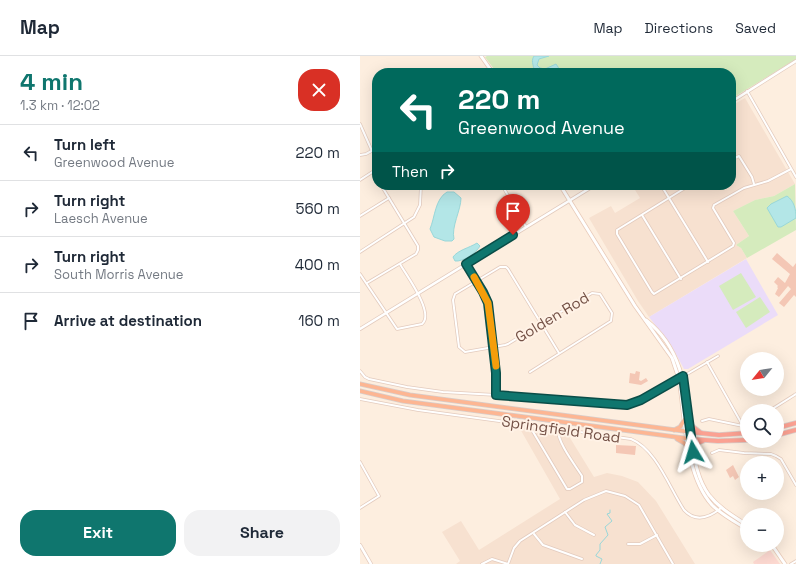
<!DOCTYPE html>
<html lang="en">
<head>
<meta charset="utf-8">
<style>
  body { margin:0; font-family:"Space Grotesk",sans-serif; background:#f2f2f3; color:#1f2937; height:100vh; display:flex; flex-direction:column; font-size:15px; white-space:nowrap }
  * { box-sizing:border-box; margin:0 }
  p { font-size:13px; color:#747a83 }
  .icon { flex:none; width:22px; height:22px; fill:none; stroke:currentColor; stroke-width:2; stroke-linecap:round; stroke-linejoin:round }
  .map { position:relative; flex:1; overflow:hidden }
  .drawer { display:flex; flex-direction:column; background:#fff; width:360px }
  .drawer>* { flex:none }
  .hud { position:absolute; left:12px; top:12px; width:364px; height:122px; border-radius:16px; box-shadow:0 4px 16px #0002; background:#00695c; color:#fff; overflow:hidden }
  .needle { width:26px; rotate:240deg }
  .buttons { position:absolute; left:380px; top:296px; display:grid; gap:8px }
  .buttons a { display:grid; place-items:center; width:44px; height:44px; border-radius:50%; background:#fff; box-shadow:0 4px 16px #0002; font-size:20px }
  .pin { position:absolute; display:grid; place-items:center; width:34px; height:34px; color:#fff; margin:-41px -17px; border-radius:50% 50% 50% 0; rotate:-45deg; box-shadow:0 0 4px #0007 }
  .pin .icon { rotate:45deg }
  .me { position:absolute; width:44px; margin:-22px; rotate:353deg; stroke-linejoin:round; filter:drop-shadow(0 0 3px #0008) }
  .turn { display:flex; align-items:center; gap:14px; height:84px; padding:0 20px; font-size:18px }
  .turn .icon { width:52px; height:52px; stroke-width:2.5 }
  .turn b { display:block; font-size:28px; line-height:34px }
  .then { display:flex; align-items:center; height:38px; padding:0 20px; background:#0003; gap:8px; font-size:15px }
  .round { display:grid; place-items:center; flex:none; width:42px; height:42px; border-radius:16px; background:#f2f2f3 }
  .summary { display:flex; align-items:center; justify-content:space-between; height:68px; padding:0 20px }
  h1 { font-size:24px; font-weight:700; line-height:30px; color:#0f766e }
  .cta { display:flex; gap:8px; margin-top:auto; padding:8px 20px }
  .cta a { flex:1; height:46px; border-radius:16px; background:#0f766e; color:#fff; font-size:16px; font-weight:700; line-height:46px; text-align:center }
  .cta a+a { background:#f2f2f3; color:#1f2937 }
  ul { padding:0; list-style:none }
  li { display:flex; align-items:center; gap:12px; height:56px; padding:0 20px; border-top:1px solid #e0e1e3 }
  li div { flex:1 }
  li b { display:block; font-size:15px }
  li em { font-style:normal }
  header { display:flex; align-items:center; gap:24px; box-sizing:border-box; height:56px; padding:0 20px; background:#fff; border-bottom:1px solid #e0e1e3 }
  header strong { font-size:19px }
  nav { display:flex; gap:22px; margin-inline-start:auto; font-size:14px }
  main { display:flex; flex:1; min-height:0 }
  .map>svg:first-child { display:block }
</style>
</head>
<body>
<header>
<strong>Map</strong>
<nav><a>Map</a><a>Directions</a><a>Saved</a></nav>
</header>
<main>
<section class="drawer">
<div class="summary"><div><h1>4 min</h1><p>1.3 km · 12:02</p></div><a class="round" style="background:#d93025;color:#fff"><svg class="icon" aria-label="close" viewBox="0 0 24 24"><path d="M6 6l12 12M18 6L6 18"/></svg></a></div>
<ul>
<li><svg class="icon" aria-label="left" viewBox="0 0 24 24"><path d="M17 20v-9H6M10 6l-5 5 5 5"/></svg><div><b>Turn left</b><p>Greenwood Avenue</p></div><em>220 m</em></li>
<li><svg class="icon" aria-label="right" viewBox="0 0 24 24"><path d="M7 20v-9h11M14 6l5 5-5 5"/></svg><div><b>Turn right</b><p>Laesch Avenue</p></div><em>560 m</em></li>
<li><svg class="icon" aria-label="right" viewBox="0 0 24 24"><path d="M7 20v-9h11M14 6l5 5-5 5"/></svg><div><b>Turn right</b><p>South Morris Avenue</p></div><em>400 m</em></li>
<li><svg class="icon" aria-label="arrive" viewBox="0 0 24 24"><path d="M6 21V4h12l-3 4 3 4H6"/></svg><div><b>Arrive at destination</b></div><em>160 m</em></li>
</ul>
<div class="cta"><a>Exit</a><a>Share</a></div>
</section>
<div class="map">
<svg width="436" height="508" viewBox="0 0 436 508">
  <rect width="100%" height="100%" fill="#fdeedf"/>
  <g fill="#f7e1d0">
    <path d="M385,42L435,128L414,140L395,144L373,155L389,180L376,189L381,192L387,202L289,261L278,245L229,162L251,150L255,157L280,142L272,129H371V50Z"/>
    <path d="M159,371L207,377L234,421L247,417L262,420L278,426L296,445L335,508H96L100,505L82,476L101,465L119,494L200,443Z"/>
  </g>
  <path fill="#fedad2" d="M410,494L420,508H394L393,506Z"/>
  <path fill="#ebdcf9" d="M386,203L418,259L328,313H324L311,289L289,261Z"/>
  <g fill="#d5ebbd">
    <path d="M127,0H436V3L371,43V17H137L125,1Z"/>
    <path d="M435,128L436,174L387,202L381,192L376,189L389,180L373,155L395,144L414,140Z"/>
    <path d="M381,217L396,241L373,254L359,230Z"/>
    <path d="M400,241L410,256L386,272L376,256Z"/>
  </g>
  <g fill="#b3e6e7" stroke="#99d7d9">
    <path d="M174,0H189L179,3L177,9L180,12L185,13L196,8L198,11L201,17H174C175,11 170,6 174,0Z"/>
    <path d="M87,136H94L101,142C101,154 91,171 94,183L92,185H85L74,181L70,173C75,161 75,143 87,136Z"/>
    <path d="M427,140C434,145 436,153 436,162L421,171H418L407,152L411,148Z"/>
    <path d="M117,187L120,190C116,197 103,206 95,205L93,201C98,194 109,192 117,187Z"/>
  </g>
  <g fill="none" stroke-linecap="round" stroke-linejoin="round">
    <path stroke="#99d7d9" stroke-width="1" d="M240,508L242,503L236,500V499L240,494V488L248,479L245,471L252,465L247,458L250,457V454"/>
  </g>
  <g fill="#f4c7b5">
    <path d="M417,197L433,211L436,207V241L434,239L424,251L419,247L431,233L428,230L419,241L415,238L418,232L417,231L418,230L414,226L418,221L425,227L430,218L412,203Z"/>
    <path d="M276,315L280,316L279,324L281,325L286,322L288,325L281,329L269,327L270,317L275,318Z"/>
    <path d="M256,389L276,390L275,399L256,397Z"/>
    <path d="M373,409L379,421L375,424L373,420L370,422L366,414Z"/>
  </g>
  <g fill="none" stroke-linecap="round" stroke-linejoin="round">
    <g stroke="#e3cbbe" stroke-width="3.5">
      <g id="minor">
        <path d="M387,35L436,121"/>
        <path d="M0,68L12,95"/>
        <path d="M0,99L6,98L17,92"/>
        <path d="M371,104L379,100L392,121L394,128"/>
        <path d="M13,116L17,123"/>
        <path d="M0,124L17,113"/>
        <path d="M142,129L166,171"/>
        <path d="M301,129L348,206"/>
        <path d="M330,129L257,174V178L292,236L294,238L373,190L374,187L353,152L354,149L384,132L408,125L431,113"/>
        <path d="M282,159L321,223"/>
        <path d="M0,160L29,142"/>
        <path d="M0,196L54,161L60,149L61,129"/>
        <path d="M106,209L123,236L128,247L137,317L136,339"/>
        <path d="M0,218L37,273L62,268C75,257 46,219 40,208"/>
        <path d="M7,227L56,198L58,194V190L21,129"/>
        <path d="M347,306L383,370"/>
        <path d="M0,315L5,321L9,323L47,331L83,336L188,342L267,349L281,345L358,300"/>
        <path d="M170,316L251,265L252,257L240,238L232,237L148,288L145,289L105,296L99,291L93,244L95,238L140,211H146L148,213L199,297"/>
        <path d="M0,343L58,354L271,383C296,393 309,431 324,454C336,467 349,462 361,452"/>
        <path d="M409,355L436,338"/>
        <path d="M342,365L349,363L383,370L387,368"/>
        <path d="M169,369L207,433H210L222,426V420C215,409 197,386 198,373"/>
        <path d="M352,397L359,394L384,397L411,398L416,400L421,403L436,429"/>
        <path d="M0,406L19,440L0,452"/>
        <path d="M205,456L215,469L234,479"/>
        <path d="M174,478L183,489L222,503"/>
        <path d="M268,488H280L297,479"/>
        <path d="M122,508L132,503L148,508"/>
        <path d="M148,508L154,492L160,485L224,444L246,435L265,440L279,449L313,508"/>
        <path d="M431,508L436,505"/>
      </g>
    </g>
    <g stroke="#e3cbbe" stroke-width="4">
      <g id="tertiary">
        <path d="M371,46L436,5"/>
        <path d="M0,273L235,129"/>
        <path d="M0,489L11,508"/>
      </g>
    </g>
    <g stroke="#e9cbba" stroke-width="4.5">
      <g id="secondary">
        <path d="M121,0L133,17"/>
        <path d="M200,129L275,250L312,302L319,323C325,361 325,419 352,449C362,459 375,466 387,473"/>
        <path d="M286,264C326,295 326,342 332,388C335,406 338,424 349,439C359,452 373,460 387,469"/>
        <path d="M412,489L425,508"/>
      </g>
    </g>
    <g stroke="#d8cecb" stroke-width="5">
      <g id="trunk">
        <path d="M0,328L50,339L331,376"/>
        <path d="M0,335L43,345L331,383"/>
        <path d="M314,374L320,371L325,363"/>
        <path d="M317,383L324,387L329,393"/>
      </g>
    </g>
    <g stroke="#d8cecb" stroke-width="5.5">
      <g id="motorway">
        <path d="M329,364L332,370L341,377"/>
        <path d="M417,372L436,367"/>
        <path d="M331,376L359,379L387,377"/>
        <path d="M417,379L436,374"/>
        <path d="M331,383L358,385L387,384"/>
        <path d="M333,396L338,387L343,385"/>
      </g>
    </g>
    <use href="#minor" stroke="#fff" stroke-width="2"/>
    <use href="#tertiary" stroke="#fff" stroke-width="2.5"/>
    <use href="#secondary" stroke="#fff" stroke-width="3"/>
    <use href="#trunk" stroke="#fdb693" stroke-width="3.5"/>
    <use href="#motorway" stroke="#fba192" stroke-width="4"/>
  </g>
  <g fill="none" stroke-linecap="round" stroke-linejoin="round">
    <g stroke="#0a4d48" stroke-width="10">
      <path id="route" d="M153,179L106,208L123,236L128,247L136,317V339L267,349L281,344L323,320L333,396"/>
    </g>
    <use href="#route" stroke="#0f766e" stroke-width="7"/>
    <path stroke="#f59e0b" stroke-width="7" d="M114,221L128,247L136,310"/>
  </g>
  <g text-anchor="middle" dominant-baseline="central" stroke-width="4" stroke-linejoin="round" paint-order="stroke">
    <g font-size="15" fill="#745146" stroke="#fff2e6">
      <text transform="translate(192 261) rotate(-31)">Golden Rod</text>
      <text transform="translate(201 373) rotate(8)">Springfield Road</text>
    </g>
  </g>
</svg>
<div class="buttons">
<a><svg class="needle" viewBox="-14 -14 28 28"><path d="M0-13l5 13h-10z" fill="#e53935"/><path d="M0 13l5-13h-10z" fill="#747a83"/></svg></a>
<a><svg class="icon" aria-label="search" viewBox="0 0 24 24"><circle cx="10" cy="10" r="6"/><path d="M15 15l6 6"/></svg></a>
<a>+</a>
<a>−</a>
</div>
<div class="pin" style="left:153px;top:179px;background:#d93025"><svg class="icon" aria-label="arrive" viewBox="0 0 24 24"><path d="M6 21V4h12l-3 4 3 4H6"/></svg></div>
<svg class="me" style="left:333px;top:396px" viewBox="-20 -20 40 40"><path d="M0-17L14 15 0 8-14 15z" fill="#0f766e" stroke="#fff" stroke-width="4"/></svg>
<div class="hud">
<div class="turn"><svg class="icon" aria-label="left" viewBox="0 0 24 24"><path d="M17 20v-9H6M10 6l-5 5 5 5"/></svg><div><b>220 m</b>Greenwood Avenue</div></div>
<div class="then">Then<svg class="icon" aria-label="right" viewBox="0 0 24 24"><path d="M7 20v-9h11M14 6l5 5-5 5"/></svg></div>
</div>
</div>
</main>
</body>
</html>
